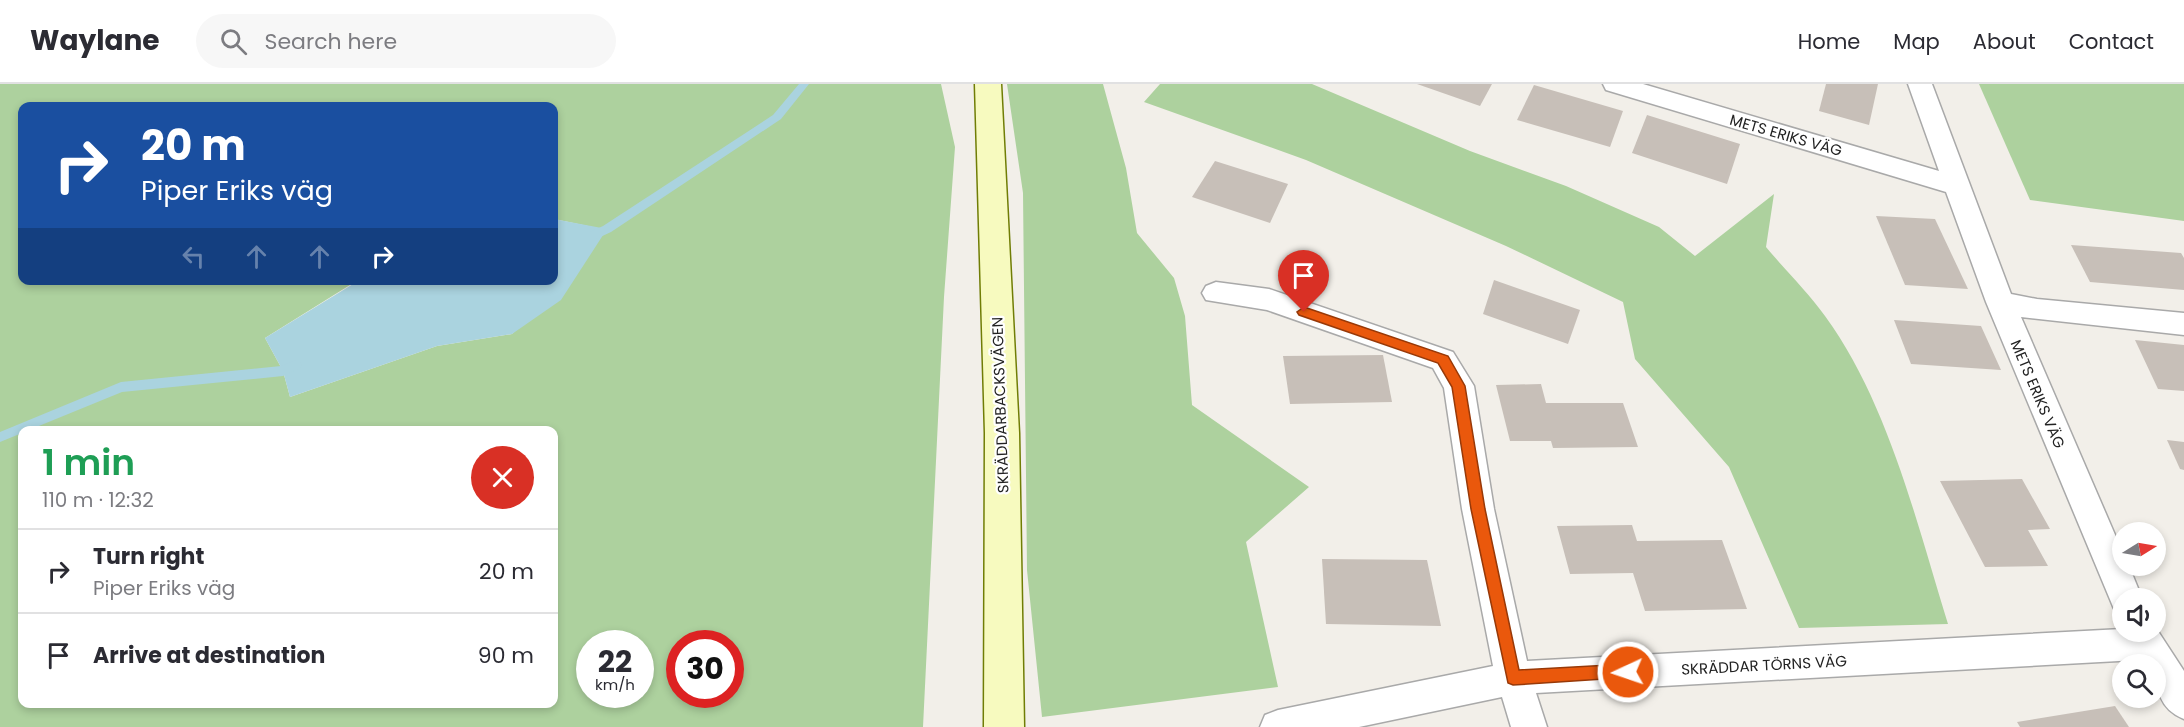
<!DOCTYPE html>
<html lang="en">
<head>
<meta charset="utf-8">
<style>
  body { margin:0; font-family:Poppins,sans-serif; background:#f7f7f7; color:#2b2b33; height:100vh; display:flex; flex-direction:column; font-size:22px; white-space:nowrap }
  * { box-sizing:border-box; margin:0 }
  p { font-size:20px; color:#7c7c81 }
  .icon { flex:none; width:33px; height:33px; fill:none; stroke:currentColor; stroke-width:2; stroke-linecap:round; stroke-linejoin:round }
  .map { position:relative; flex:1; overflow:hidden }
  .details { position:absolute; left:18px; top:342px; width:540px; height:282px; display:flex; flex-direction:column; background:#fff; border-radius:12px; box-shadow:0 3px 9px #0003 }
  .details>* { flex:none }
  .guide { position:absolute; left:18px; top:18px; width:540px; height:183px; border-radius:12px; box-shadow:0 3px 9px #0003; background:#1a4fa0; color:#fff; overflow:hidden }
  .needle { width:39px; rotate:79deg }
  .buttons { position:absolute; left:2112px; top:438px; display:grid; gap:12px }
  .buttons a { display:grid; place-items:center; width:54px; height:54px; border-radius:50%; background:#fff; box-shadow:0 3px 9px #0003; font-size:30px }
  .speed { position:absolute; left:576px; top:546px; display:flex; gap:12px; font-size:30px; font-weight:700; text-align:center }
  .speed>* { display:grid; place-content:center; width:78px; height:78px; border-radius:50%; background:#fff; box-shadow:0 3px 9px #0003; line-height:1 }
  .speed small { font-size:15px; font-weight:400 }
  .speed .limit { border:9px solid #d22; background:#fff; color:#111 }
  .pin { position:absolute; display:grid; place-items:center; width:51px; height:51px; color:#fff; margin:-62px -26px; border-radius:50% 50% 50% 0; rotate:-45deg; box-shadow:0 0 6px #0007 }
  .pin .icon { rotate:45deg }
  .me { position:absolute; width:66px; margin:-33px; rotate:267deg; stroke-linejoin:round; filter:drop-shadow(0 0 4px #0008) }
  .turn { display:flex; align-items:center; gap:21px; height:126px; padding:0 24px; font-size:27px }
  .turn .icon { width:78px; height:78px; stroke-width:2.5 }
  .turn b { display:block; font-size:42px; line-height:51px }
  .lanes { display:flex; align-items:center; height:57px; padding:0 24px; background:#0003; justify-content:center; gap:30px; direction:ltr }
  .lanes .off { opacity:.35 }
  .round { display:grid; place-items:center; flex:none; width:63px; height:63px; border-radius:32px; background:#f7f7f7 }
  .summary { display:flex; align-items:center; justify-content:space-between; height:102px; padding:0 24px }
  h1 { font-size:36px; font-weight:600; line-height:45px; color:#1e9e55 }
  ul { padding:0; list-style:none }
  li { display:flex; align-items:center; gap:18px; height:84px; padding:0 24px; border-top:2px solid #e1e1e2 }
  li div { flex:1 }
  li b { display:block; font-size:22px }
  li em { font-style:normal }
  header { display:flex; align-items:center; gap:36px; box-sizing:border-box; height:84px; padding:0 30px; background:#fff; border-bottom:2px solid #e1e1e2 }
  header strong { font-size:28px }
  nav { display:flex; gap:33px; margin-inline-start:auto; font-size:21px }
  .search { width:420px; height:54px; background:#f7f7f7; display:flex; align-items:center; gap:15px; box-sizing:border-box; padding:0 21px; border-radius:33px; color:#7c7c81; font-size:22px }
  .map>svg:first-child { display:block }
</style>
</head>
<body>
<header>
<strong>Waylane</strong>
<div class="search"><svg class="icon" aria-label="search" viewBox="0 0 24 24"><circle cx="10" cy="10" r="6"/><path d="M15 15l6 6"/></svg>Search here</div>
<nav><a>Home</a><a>Map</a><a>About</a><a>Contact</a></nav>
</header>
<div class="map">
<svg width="2184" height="643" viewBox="0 0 2184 643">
  <rect width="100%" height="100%" fill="#f2efe9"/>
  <g fill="#add19e" fill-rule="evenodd">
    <path d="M0,0H941L955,63L944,213L923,643H0ZM22,22H554V135L607,146L512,250L437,262L290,313L283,287L265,254L358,196H22ZM22,346H554V620H22ZM590,560H640V610H590ZM680,560H730V610H680Z"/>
    <path d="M1007,0H1103L1126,84L1137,149L1174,194L1185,232L1192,321L1309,403L1246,458L1278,603L1042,633L1027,486L1023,109Z"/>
    <path d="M1160,0H1312L1470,67L1566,102L1659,143L1695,172L1774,110L1766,163C1785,186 1808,208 1825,232C1888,318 1917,440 1948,540L1799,544L1729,383L1635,275L1623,218L1506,162L1306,76L1144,18Z"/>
    <path d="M1979,0H2184V137L2030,116Z"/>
  </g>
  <path fill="#aad3df" d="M554,135L607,145L561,216L512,250L437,262L290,313L283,287L265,254L358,197L554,196Z"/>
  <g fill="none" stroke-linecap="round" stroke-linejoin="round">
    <g fill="#aad3df" fill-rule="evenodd">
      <path d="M799,0H809L781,35L611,148L596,155H588L587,152L588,149L603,142L773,31Z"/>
      <path d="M296,276L300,278L302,281L300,284L283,292L122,308L29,346H22V349L0,358V348L121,298L281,282Z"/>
    </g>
  </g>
  <g fill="#c7bfb8">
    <path d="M1417,0H1492L1480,22Z"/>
    <path d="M1826,0H1878L1869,41L1819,27Z"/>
    <path d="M1534,1L1623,27L1610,63L1517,36Z"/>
    <path d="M1647,31L1740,60L1727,100L1632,69Z"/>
    <path d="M1215,77L1288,100L1270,139L1192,113Z"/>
    <path d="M1876,132L1935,135L1968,205L1905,201Z"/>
    <path d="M2071,161L2181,169L2184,174V206L2090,198Z"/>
    <path d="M1494,196L1580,226L1568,260L1483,230Z"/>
    <path d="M1894,236L1981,242L2001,286L1911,280Z"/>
    <path d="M2135,256L2184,261V307L2158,305Z"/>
    <path d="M1383,271L1392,318L1290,320L1283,272Z"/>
    <path d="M1541,300L1546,319H1623L1638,363L1553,364L1551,357H1510L1496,301Z"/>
    <path d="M2167,356L2184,358V386L2180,385Z"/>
    <path d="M2022,395L2050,445L2028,446L2048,482L1985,483L1940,397Z"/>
    <path d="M1632,441L1637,457L1722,456L1747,525L1645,527L1633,489L1570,490L1557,442Z"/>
    <path d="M1322,475L1427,476L1441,542L1326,540Z"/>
    <path d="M2115,622L2129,643H2020L2017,638Z"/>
  </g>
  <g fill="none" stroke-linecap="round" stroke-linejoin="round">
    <g stroke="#a9a9a9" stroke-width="3">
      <g id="street">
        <path d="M1603,0H1643L1939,87L1908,0H1932L2011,210L2037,215L2184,229V251L2021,233L2122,467V482H2129L2142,514H2122V528L2114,525L1986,218L1946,108L1606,6Z"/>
        <path d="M1216,198L1269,205L1453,268L1474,302L1494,425L1527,577L2122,545V548H2156V544L2184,587V635C2159,625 2156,605 2156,580H2140L2137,576L1536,609L1547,643H1511L1502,613L1359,643H1260L1265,631L1278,626L1493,582L1462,425L1444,304L1433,284L1267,226L1206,216L1202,209L1206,202Z"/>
      </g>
    </g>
    <g stroke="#707d05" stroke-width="3">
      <path id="secondary" d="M975,0H1001L1019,349L1024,643H984L985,349Z"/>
    </g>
    <use href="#street" fill="#fff" fill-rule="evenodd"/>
    <use href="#secondary" fill="#f7fabf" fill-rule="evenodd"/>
  </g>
  <path fill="#ea580c" stroke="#983908" stroke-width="1.5" d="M1304,223L1448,272L1465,302L1485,425L1519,586L1628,580L1634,582L1636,588L1634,593L1513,601L1508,599L1471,425L1452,303L1438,279L1299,231L1297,228Z"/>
  <g text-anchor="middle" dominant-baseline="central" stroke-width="4.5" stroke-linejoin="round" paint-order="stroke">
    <g font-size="15" fill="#222" stroke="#fff">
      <text transform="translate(1786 51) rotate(16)">METS ERIKS VÄG</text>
      <text transform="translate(2038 310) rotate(67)">METS ERIKS VÄG</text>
      <text transform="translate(1000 321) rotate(-92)">SKRÄDDARBACKSVÄGEN</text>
      <text transform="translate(1764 581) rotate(-3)">SKRÄDDAR TÖRNS VÄG</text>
    </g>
  </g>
</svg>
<div class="buttons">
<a><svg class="needle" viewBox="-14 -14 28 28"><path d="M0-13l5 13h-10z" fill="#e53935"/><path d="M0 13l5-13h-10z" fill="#7c7c81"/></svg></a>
<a><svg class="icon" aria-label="sound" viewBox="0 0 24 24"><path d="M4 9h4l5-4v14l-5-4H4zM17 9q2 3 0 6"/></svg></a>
<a><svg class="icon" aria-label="search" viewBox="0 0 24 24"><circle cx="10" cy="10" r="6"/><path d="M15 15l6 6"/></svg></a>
</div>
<div class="speed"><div>22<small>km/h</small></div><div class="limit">30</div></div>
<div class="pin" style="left:1304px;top:228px;background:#d93025"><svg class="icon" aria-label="arrive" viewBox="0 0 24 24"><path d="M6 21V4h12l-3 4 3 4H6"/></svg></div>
<svg class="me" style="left:1628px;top:588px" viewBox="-20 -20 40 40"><circle r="17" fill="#ea580c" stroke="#fff" stroke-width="3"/><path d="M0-11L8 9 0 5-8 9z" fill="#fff"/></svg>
<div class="guide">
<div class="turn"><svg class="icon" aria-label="right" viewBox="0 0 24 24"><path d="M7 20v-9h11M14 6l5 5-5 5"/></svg><div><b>20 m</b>Piper Eriks väg</div></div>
<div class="lanes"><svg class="icon off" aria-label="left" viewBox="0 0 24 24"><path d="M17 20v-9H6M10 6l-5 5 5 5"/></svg><svg class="icon off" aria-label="ahead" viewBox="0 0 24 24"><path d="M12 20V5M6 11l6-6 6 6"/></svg><svg class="icon off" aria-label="ahead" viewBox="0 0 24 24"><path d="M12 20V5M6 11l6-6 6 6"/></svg><svg class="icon" aria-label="right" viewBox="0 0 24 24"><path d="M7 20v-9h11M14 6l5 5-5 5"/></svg></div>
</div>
<section class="details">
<div class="summary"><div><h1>1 min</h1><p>110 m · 12:32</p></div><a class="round" style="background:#d93025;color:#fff"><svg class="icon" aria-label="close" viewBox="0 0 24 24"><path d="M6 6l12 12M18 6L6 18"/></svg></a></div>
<ul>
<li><svg class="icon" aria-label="right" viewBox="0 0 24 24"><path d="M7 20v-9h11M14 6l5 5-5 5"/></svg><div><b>Turn right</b><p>Piper Eriks väg</p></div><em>20 m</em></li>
<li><svg class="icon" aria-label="arrive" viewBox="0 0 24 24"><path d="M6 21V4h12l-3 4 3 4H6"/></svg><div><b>Arrive at destination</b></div><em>90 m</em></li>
</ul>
</section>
</div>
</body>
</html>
